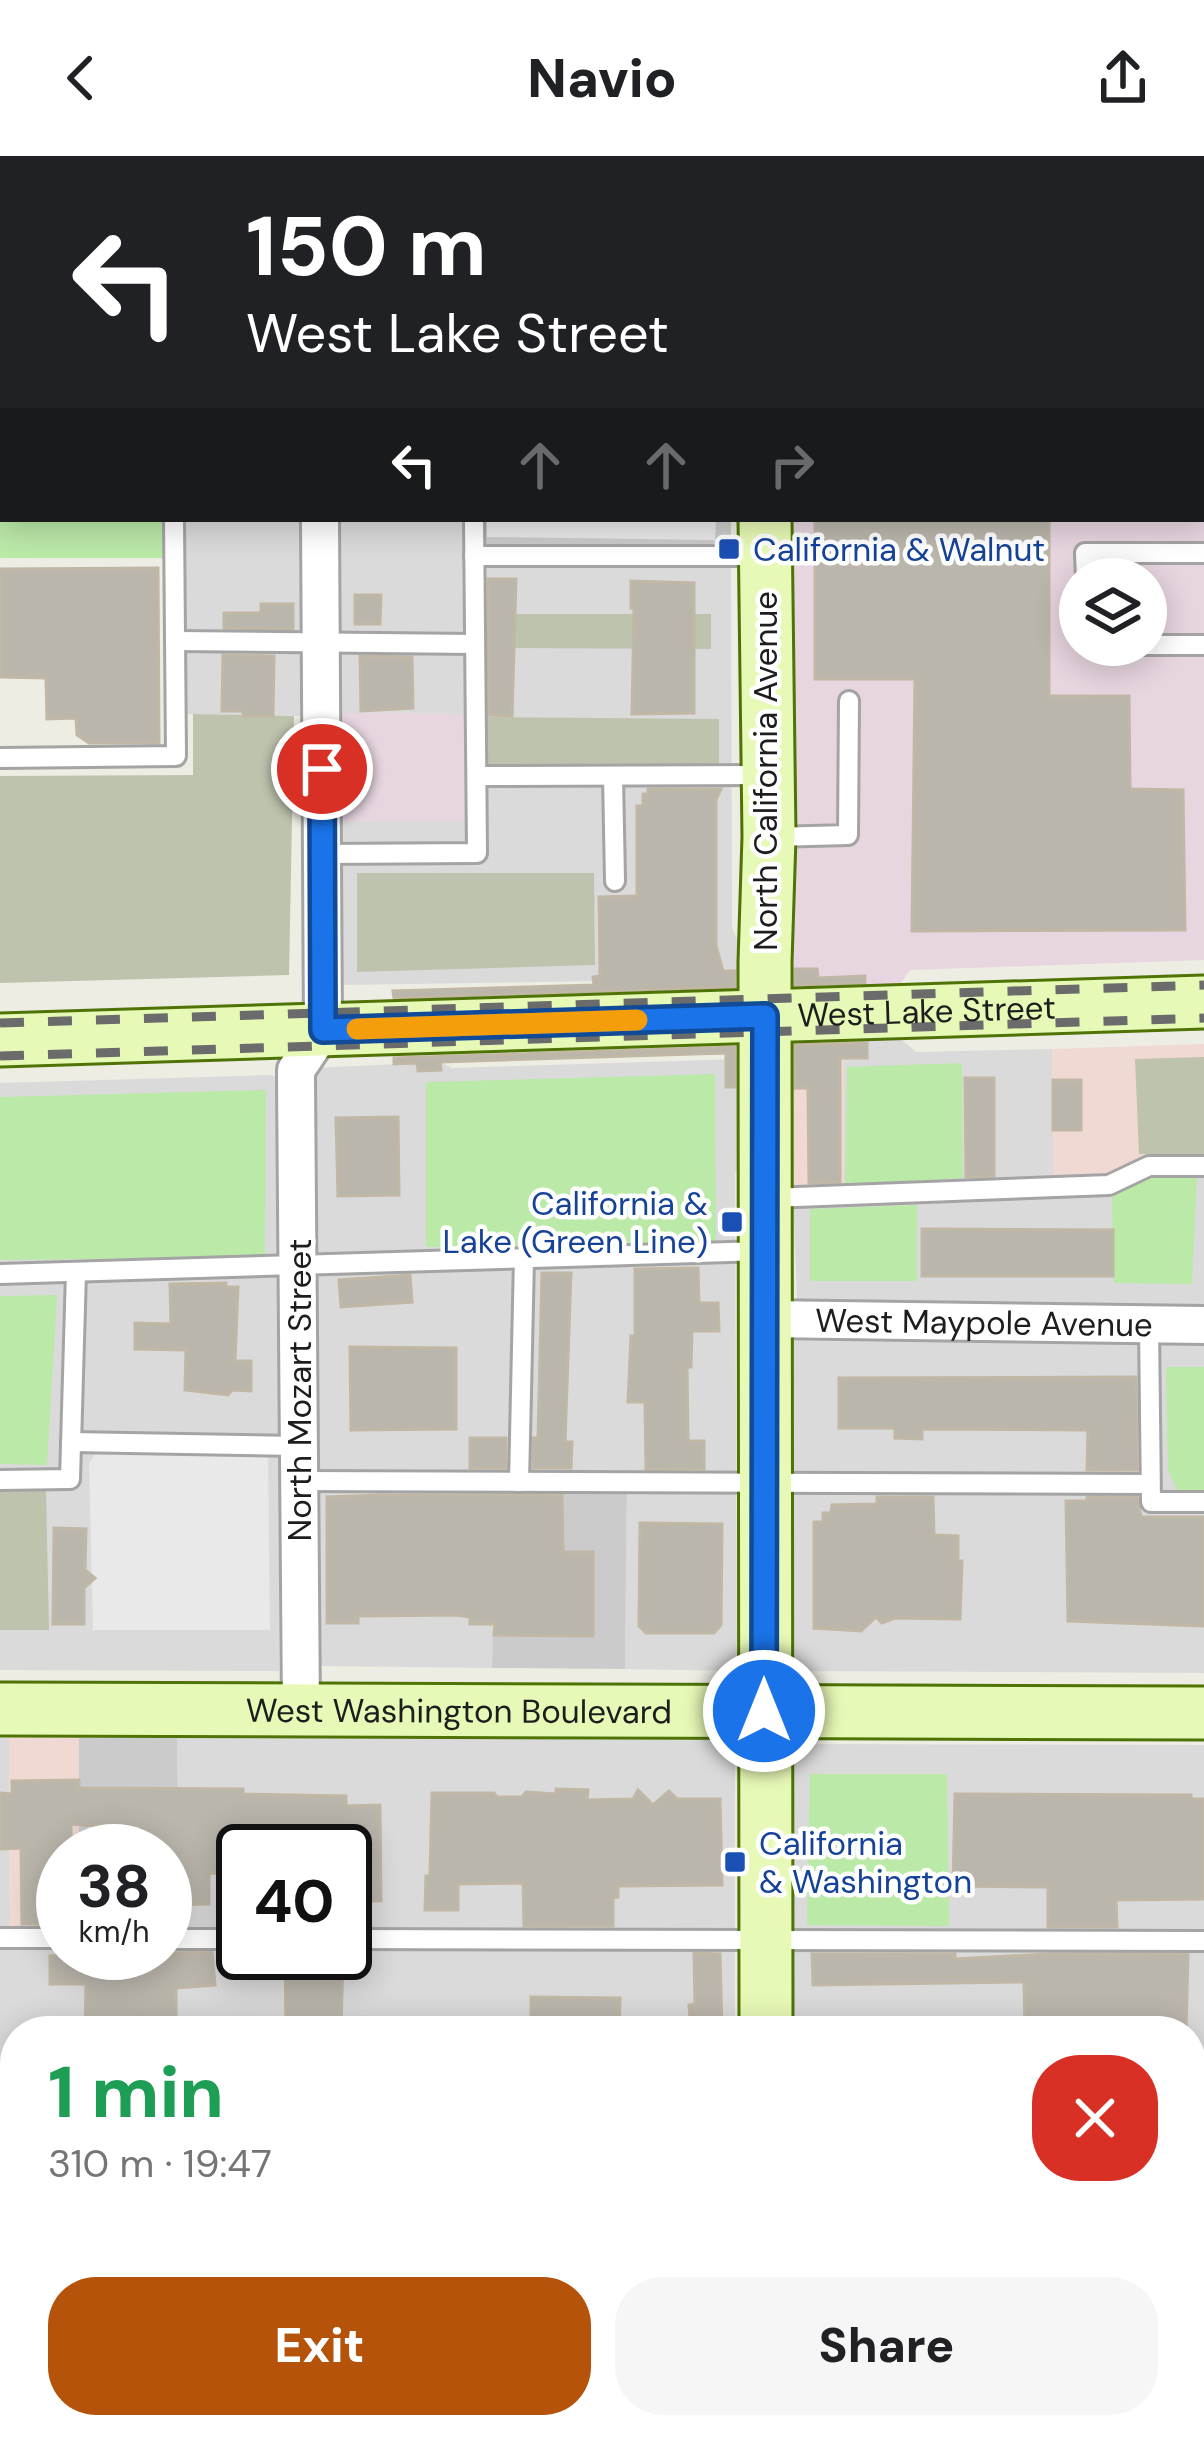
<!DOCTYPE html>
<html lang="en">
<head>
<meta charset="utf-8">
<style>
  body { margin:0; font-family:"DM Sans",sans-serif; background:#f6f6f6; color:#202124; height:100vh; display:flex; flex-direction:column; font-size:45px; white-space:nowrap }
  * { box-sizing:border-box; margin:0 }
  p { font-size:39px; color:#757577 }
  .icon { flex:none; width:66px; height:66px; fill:none; stroke:currentColor; stroke-width:2; stroke-linecap:round; stroke-linejoin:round }
  .map { position:relative; flex:1; overflow:hidden }
  .sheet { position:absolute; left:0px; top:1860px; width:1206px; height:423px; display:flex; flex-direction:column; background:#fff; border-radius:48px 48px 0 0; box-shadow:0 6px 30px #0003 }
  .sheet>* { flex:none }
  .top-card { position:absolute; left:0px; top:0px; width:1206px; height:366px; box-shadow:0 6px 30px #0003; background:#202124; color:#fff; overflow:hidden }
  .fabs { position:absolute; left:1059px; top:402px; display:grid; gap:24px }
  .fabs a { display:grid; place-items:center; width:108px; height:108px; border-radius:50%; background:#fff; box-shadow:0 6px 30px #0003; font-size:60px }
  .speed { position:absolute; left:36px; top:1668px; display:flex; gap:24px; font-size:60px; font-weight:700; text-align:center }
  .speed>* { display:grid; place-content:center; width:156px; height:156px; border-radius:50%; background:#fff; box-shadow:0 6px 30px #0003; line-height:1 }
  .speed small { font-size:30px; font-weight:400 }
  .speed .limit { border:6px solid #111; border-radius:18px; background:#fff; color:#111 }
  .pin { position:absolute; display:grid; place-items:center; width:102px; height:102px; color:#fff; margin:-51px; border:6px solid #fff; border-radius:50%; box-shadow:0 3px 12px #0007 }
  .me { position:absolute; width:132px; margin:-66px; rotate:0deg; stroke-linejoin:round; filter:drop-shadow(0 0 9px #0008) }
  .turn { display:flex; align-items:center; gap:42px; height:252px; padding:0 48px; font-size:54px }
  .turn .icon { width:156px; height:156px; stroke-width:2.5 }
  .turn b { display:block; font-size:84px; line-height:102px }
  .lanes { display:flex; align-items:center; height:114px; padding:0 48px; background:#0003; justify-content:center; gap:60px; direction:ltr }
  .lanes .off { opacity:.35 }
  .round { display:grid; place-items:center; flex:none; width:126px; height:126px; border-radius:48px; background:#f6f6f6 }
  .head { display:flex; align-items:center; justify-content:space-between; height:204px; padding:0 48px }
  h1 { font-size:72px; font-weight:800; line-height:90px; color:#1e9e55 }
  .primary-button { display:flex; gap:24px; margin-top:auto; padding:24px 48px }
  .primary-button a { flex:1; height:138px; border-radius:48px; background:#b45309; color:#fff; font-size:48px; font-weight:800; line-height:138px; text-align:center }
  .primary-button a+a { background:#f6f6f6; color:#202124 }
  header { display:flex; justify-content:space-between; align-items:center; height:156px; padding:0 48px; background:#fff; font-size:54px; font-weight:800 }
  .map>svg:first-child { display:block }
</style>
</head>
<body>
<header><svg class="icon" aria-label="back" viewBox="0 0 24 24"><path d="M15 5l-7 7 7 7"/></svg>Navio<svg class="icon" aria-label="share" viewBox="0 0 24 24"><path d="M12 15V3M7 8l5-5 5 5M5 13v7h14v-7"/></svg></header>
<div class="map">
<svg width="1204" height="2282" viewBox="0 0 1204 2282">
  <rect width="100%" height="100%" fill="#eeede3"/>
  <g fill="#dbdada" fill-rule="evenodd">
    <path d="M0,0H732V3H3L0,196Z"/>
    <path d="M178,363H302V560L180,558Z"/>
    <path d="M340,363H478L731,395L732,772L739,787L738,823L344,829L340,821V666L467,664L465,558L341,557Z"/>
    <path d="M901,883L916,896L1052,893L1054,1033L1149,1010H1204V1150L805,1147L797,1143L793,1042L844,1041V885Z"/>
    <path d="M740,903L745,1000L735,1017L737,1515L625,1513L627,1327H495L492,1512L317,1510L308,1325L314,912L441,906L452,912Z"/>
    <path d="M272,919L280,925L279,1515L0,1514V927Z"/>
    <path d="M794,1185L1204,1187V1517L793,1515Z"/>
    <path d="M0,1582H9L10,1782H63V1797H165V1783L178,1782L177,1582L735,1584V1875H15V1974H0ZM243,1695H345V1797H243Z"/>
    <path d="M794,1588L1204,1589V1979H1191V1875H792Z"/>
    <rect x="0" y="2037" width="15" height="201"/>
    <rect x="1191" y="2046" width="13" height="198"/>
  </g>
  <g fill="#efd9d2">
    <path d="M844,885V1042H793L788,1020V888Z"/>
    <path d="M1204,888V1010L1053,1033L1052,893Z"/>
    <path d="M9,1582H79V1695H63V1782H10Z"/>
    <path d="M0,2238H15V2268H735L734,2282H0Z"/>
    <path d="M801,2268H1191L1204,2282H801Z"/>
  </g>
  <g fill="#e7d5e0" fill-rule="evenodd">
    <path d="M780,0H1204V804L910,814L900,828L790,829L783,363H1203V3ZM1080,423H1146V489H1080Z"/>
    <path d="M341,557L466,558L467,665L340,666Z"/>
  </g>
  <g fill="#cbcbcb">
    <path d="M478,363H731V395L478,394Z"/>
    <path d="M495,1326H627L625,1513L492,1512Z"/>
    <path d="M79,1582H177L179,1783H165V1695H79Z"/>
  </g>
  <g fill="#bec3ae">
    <path d="M488,458H711V493L488,492Z"/>
    <path d="M193,558L294,560L289,819L0,827V620L193,619Z"/>
    <path d="M487,561L719,563V610L486,608Z"/>
    <path d="M357,717H594L595,809L357,816Z"/>
    <path d="M1204,901V998H1139L1135,903Z"/>
    <path d="M0,1334L46,1335L49,1474H0Z"/>
    <rect x="152" y="2268" width="496" height="14"/>
  </g>
  <g fill="#bae9a8">
    <path d="M0,263L3,363H166L167,402H0Z"/>
    <path d="M962,907L963,1022L845,1029L847,911Z"/>
    <path d="M715,918L716,1087L426,1091V926Z"/>
    <path d="M266,934L265,1101L0,1104V941Z"/>
    <path d="M1149,1020L1197,1022L1192,1128L1114,1127L1112,1041Z"/>
    <path d="M917,1049V1125H810V1053Z"/>
    <path d="M57,1139L47,1309L0,1308V1140Z"/>
    <path d="M1166,1211H1204V1342L1181,1341L1168,1315Z"/>
    <path d="M810,1618H947L949,1770L807,1769Z"/>
    <path d="M1191,2252H1204V2282H1006V2268H1191Z"/>
  </g>
  <g fill="#e9e9e9">
    <path d="M487,363H716L715,384L487,381Z"/>
    <path d="M97,1296L268,1297L270,1474H93L89,1307Z"/>
    <rect x="68" y="2268" width="81" height="14"/>
  </g>
  <g fill="#bbb6ac" stroke="#c0b7a5" stroke-width="3">
    <path d="M815,363H1049V540H1129L1130,633L1183,634L1185,774L912,775L915,523H815Z"/>
    <path d="M158,412L159,587H89L77,579L76,562L47,563L46,522L0,521V413Z"/>
    <path d="M488,423H516L512,560L489,559Z"/>
    <path d="M631,425L694,427V557L632,558L634,452H631Z"/>
    <path d="M355,439H381L380,468H355Z"/>
    <path d="M261,448H293V473L224,472V457H261Z"/>
    <path d="M223,499L274,500L273,560H243V555H222Z"/>
    <path d="M360,500L412,501L413,552L361,555Z"/>
    <path d="M648,633H721L716,644V790L723,815H735V831L394,842L393,835L594,829L593,821L600,820L599,741L637,740V650H643V638H648Z"/>
    <path d="M795,813H817L818,822L865,820V827L795,829Z"/>
    <path d="M867,887V902H840V1026L809,1027L808,932H795V889Z"/>
    <path d="M735,891V931H726V897L440,906L441,914L418,915L417,907L394,908V902Z"/>
    <path d="M965,922H994V1020L966,1021Z"/>
    <rect x="1053" y="924" width="28" height="50"/>
    <path d="M398,961L399,1039L338,1040L336,962Z"/>
    <path d="M922,1073L1113,1074V1120H922Z"/>
    <path d="M698,1112L699,1147H718L719,1175H692L691,1211H687L688,1285H704V1313H646L645,1246H628L631,1180H635V1113Z"/>
    <path d="M542,1117H571L565,1286H572L571,1312H533V1282H538Z"/>
    <path d="M410,1119L412,1146L341,1151L339,1124Z"/>
    <path d="M226,1127V1131H238L235,1205H251V1235L232,1234L228,1239L185,1234L186,1194L135,1193V1167L171,1168L170,1128Z"/>
    <path d="M350,1191L456,1192V1273L351,1274Z"/>
    <path d="M1136,1221L1137,1314H1087L1088,1274L922,1273V1283L895,1282V1272H839V1222Z"/>
    <rect x="470" y="1282" width="36" height="30"/>
    <path d="M380,1339H562L563,1396H593V1480L494,1479L495,1468H470V1461L457,1459L358,1460V1467H327V1341Z"/>
    <path d="M877,1341H933L934,1379L958,1380V1405H962L960,1463L895,1462L882,1467L876,1461L861,1475L814,1472V1366H823V1357H831L832,1349L877,1348Z"/>
    <path d="M1087,1341H1137L1141,1361H1204V1470L1068,1465L1066,1345H1087Z"/>
    <path d="M640,1367L722,1368L721,1469L714,1477H646L639,1470Z"/>
    <path d="M54,1372L86,1373L85,1414L95,1422L84,1432V1468H53Z"/>
    <path d="M79,1624V1632L243,1633V1638L346,1640V1650L380,1649L381,1745H345V1695H243L242,1718L209,1717V1748L165,1749V1695H121L122,1672L71,1668V1695H63V1768H22L21,1692L0,1693V1637L12,1638V1625Z"/>
    <path d="M556,1633L588,1634L587,1644L633,1643L638,1634L653,1649L669,1635L677,1643H720L722,1729L618,1730V1741L613,1742V1770H524L523,1727L458,1728V1754H425L426,1720H430L432,1637H494L497,1641H522L526,1636L556,1638Z"/>
    <path d="M955,1638L1191,1639V1643H1204V1743L1116,1744L1117,1771H1048V1731L953,1730Z"/>
    <path d="M212,1796L215,1829L176,1832V1875H85L86,1828H50V1800Z"/>
    <path d="M285,1797H343L341,1875H286Z"/>
    <path d="M694,1797L720,1798L722,1875H691L689,1849L695,1848Z"/>
    <path d="M812,1798H955V1803L1048,1798H1188L1186,1875H1025L1024,1826L813,1829Z"/>
    <path d="M531,1841L620,1842L619,1875H531Z"/>
  </g>
  <g fill="none" stroke-linecap="round" stroke-linejoin="round">
    <g stroke="#a4a4a4" stroke-width="24">
      <g id="lane">
        <path d="M172,0V3"/>
        <path d="M470,0V3"/>
        <path d="M474,400H763"/>
        <path d="M1086,423L1085,397H1204"/>
        <path d="M175,485L475,488"/>
        <path d="M1087,489H1204"/>
        <path d="M0,602L176,600L174,363"/>
        <path d="M477,620L766,619"/>
        <path d="M613,620L615,725"/>
        <path d="M773,681L848,679L849,545"/>
        <path d="M323,698L477,697L474,363"/>
        <path d="M770,1042L1109,1029L1149,1010H1204"/>
        <path d="M0,1118L763,1095"/>
        <path d="M1149,1169L1151,1346H1204"/>
        <path d="M71,1286L300,1290"/>
        <path d="M0,1324L70,1323L76,1116"/>
        <path d="M300,1325L1150,1328"/>
        <path d="M519,1326L524,1102"/>
        <path d="M0,1782H63"/>
        <path d="M165,1783H243"/>
        <path d="M345,1783L1204,1785"/>
        <path d="M0,2238H15"/>
        <path d="M1191,2244H1204"/>
        <path d="M773,2278H836L842,2282"/>
      </g>
    </g>
    <g stroke="#a4a4a4" stroke-width="42">
      <g id="street">
        <path d="M0,217H3"/>
        <path id="s1" d="M765,1163L1204,1169"/>
        <path d="M301,1554L296,924V914L323,874L320,363"/>
      </g>
    </g>
    <g stroke="#4f7305" stroke-width="57">
      <g id="secondary">
        <path d="M761,0V3"/>
        <path d="M765,363L769,681L765,806L766,1875"/>
        <path id="s2" d="M0,884L1204,846"/>
        <path id="s3" d="M0,1553L1204,1557"/>
        <path d="M0,2011H15"/>
        <path d="M1191,2016H1204"/>
        <path d="M768,2268V2282"/>
      </g>
    </g>
    <use href="#lane" stroke="#fff" stroke-width="18"/>
    <use href="#street" stroke="#fff" stroke-width="36"/>
    <use href="#secondary" stroke="#e7f9b6" stroke-width="51"/>
    <g stroke="#6b6b6b" stroke-width="9" stroke-dasharray="24 24" stroke-linecap="butt">
      <path d="M0,867L1204,829"/>
      <path d="M0,900L1204,862"/>
    </g>
  </g>
  <g fill="none" stroke-linecap="round" stroke-linejoin="round">
    <g stroke="#114b97" stroke-width="30">
      <path id="route" d="M322,613L323,874L765,860L764,1555"/>
    </g>
    <use href="#route" stroke="#1a73e8" stroke-width="21"/>
    <path stroke="#f59e0b" stroke-width="21" d="M357,873L637,864"/>
  </g>
  <g fill="#1a4fb4" stroke="#fff" stroke-width="4.5">
    <rect x="717" y="381" width="24" height="24" rx="6"/>
    <rect x="720" y="1054" width="24" height="24" rx="6"/>
    <rect x="723" y="1694" width="24" height="24" rx="6"/>
  </g>
  <g text-anchor="middle" dominant-baseline="central" stroke-width="9" stroke-linejoin="round" paint-order="stroke">
    <g font-size="33" fill="#164399" stroke="#fff" text-anchor="start">
      <text x="753" y="393">California &amp; Walnut</text>
      <text x="708" y="1047" text-anchor="end">California &amp;<tspan x="708" dy="38">Lake (Green Line)</tspan></text>
      <text x="759" y="1687">California<tspan x="759" dy="38">&amp; Washington</tspan></text>
    </g>
    <g font-size="33" fill="#1d1d1d" stroke="#fff">
      <text transform="translate(765 615) rotate(-90)">North California Avenue</text>
      <text stroke="none"><textPath href="#s2" startOffset="927">West Lake Street</textPath></text>
      <text stroke="none"><textPath href="#s1" startOffset="219">West Maypole Avenue</textPath></text>
      <text transform="translate(299 1234) rotate(-90)">North Mozart Street</text>
      <text stroke="none"><textPath href="#s3" startOffset="459">West Washington Boulevard</textPath></text>
    </g>
  </g>
</svg>
<div class="fabs">
<a><svg class="icon" aria-label="layers" viewBox="0 0 24 24"><path d="M12 4l9 5-9 5-9-5zM3 14l9 5 9-5"/></svg></a>
</div>
<div class="speed"><div>38<small>km/h</small></div><div class="limit">40</div></div>
<div class="pin" style="left:322px;top:613px;background:#d93025"><svg class="icon" aria-label="arrive" viewBox="0 0 24 24"><path d="M6 21V4h12l-3 4 3 4H6"/></svg></div>
<svg class="me" style="left:764px;top:1555px" viewBox="-20 -20 40 40"><circle r="17" fill="#1a73e8" stroke="#fff" stroke-width="3"/><path d="M0-11L8 9 0 5-8 9z" fill="#fff"/></svg>
<div class="top-card">
<div class="turn"><svg class="icon" aria-label="left" viewBox="0 0 24 24"><path d="M17 20v-9H6M10 6l-5 5 5 5"/></svg><div><b>150 m</b>West Lake Street</div></div>
<div class="lanes"><svg class="icon" aria-label="left" viewBox="0 0 24 24"><path d="M17 20v-9H6M10 6l-5 5 5 5"/></svg><svg class="icon off" aria-label="ahead" viewBox="0 0 24 24"><path d="M12 20V5M6 11l6-6 6 6"/></svg><svg class="icon off" aria-label="ahead" viewBox="0 0 24 24"><path d="M12 20V5M6 11l6-6 6 6"/></svg><svg class="icon off" aria-label="right" viewBox="0 0 24 24"><path d="M7 20v-9h11M14 6l5 5-5 5"/></svg></div>
</div>
<section class="sheet">
<div class="head"><div><h1>1 min</h1><p>310 m · 19:47</p></div><a class="round" style="background:#d93025;color:#fff"><svg class="icon" aria-label="close" viewBox="0 0 24 24"><path d="M6 6l12 12M18 6L6 18"/></svg></a></div>
<div class="primary-button"><a>Exit</a><a>Share</a></div>
</section>
</div>
</body>
</html>
